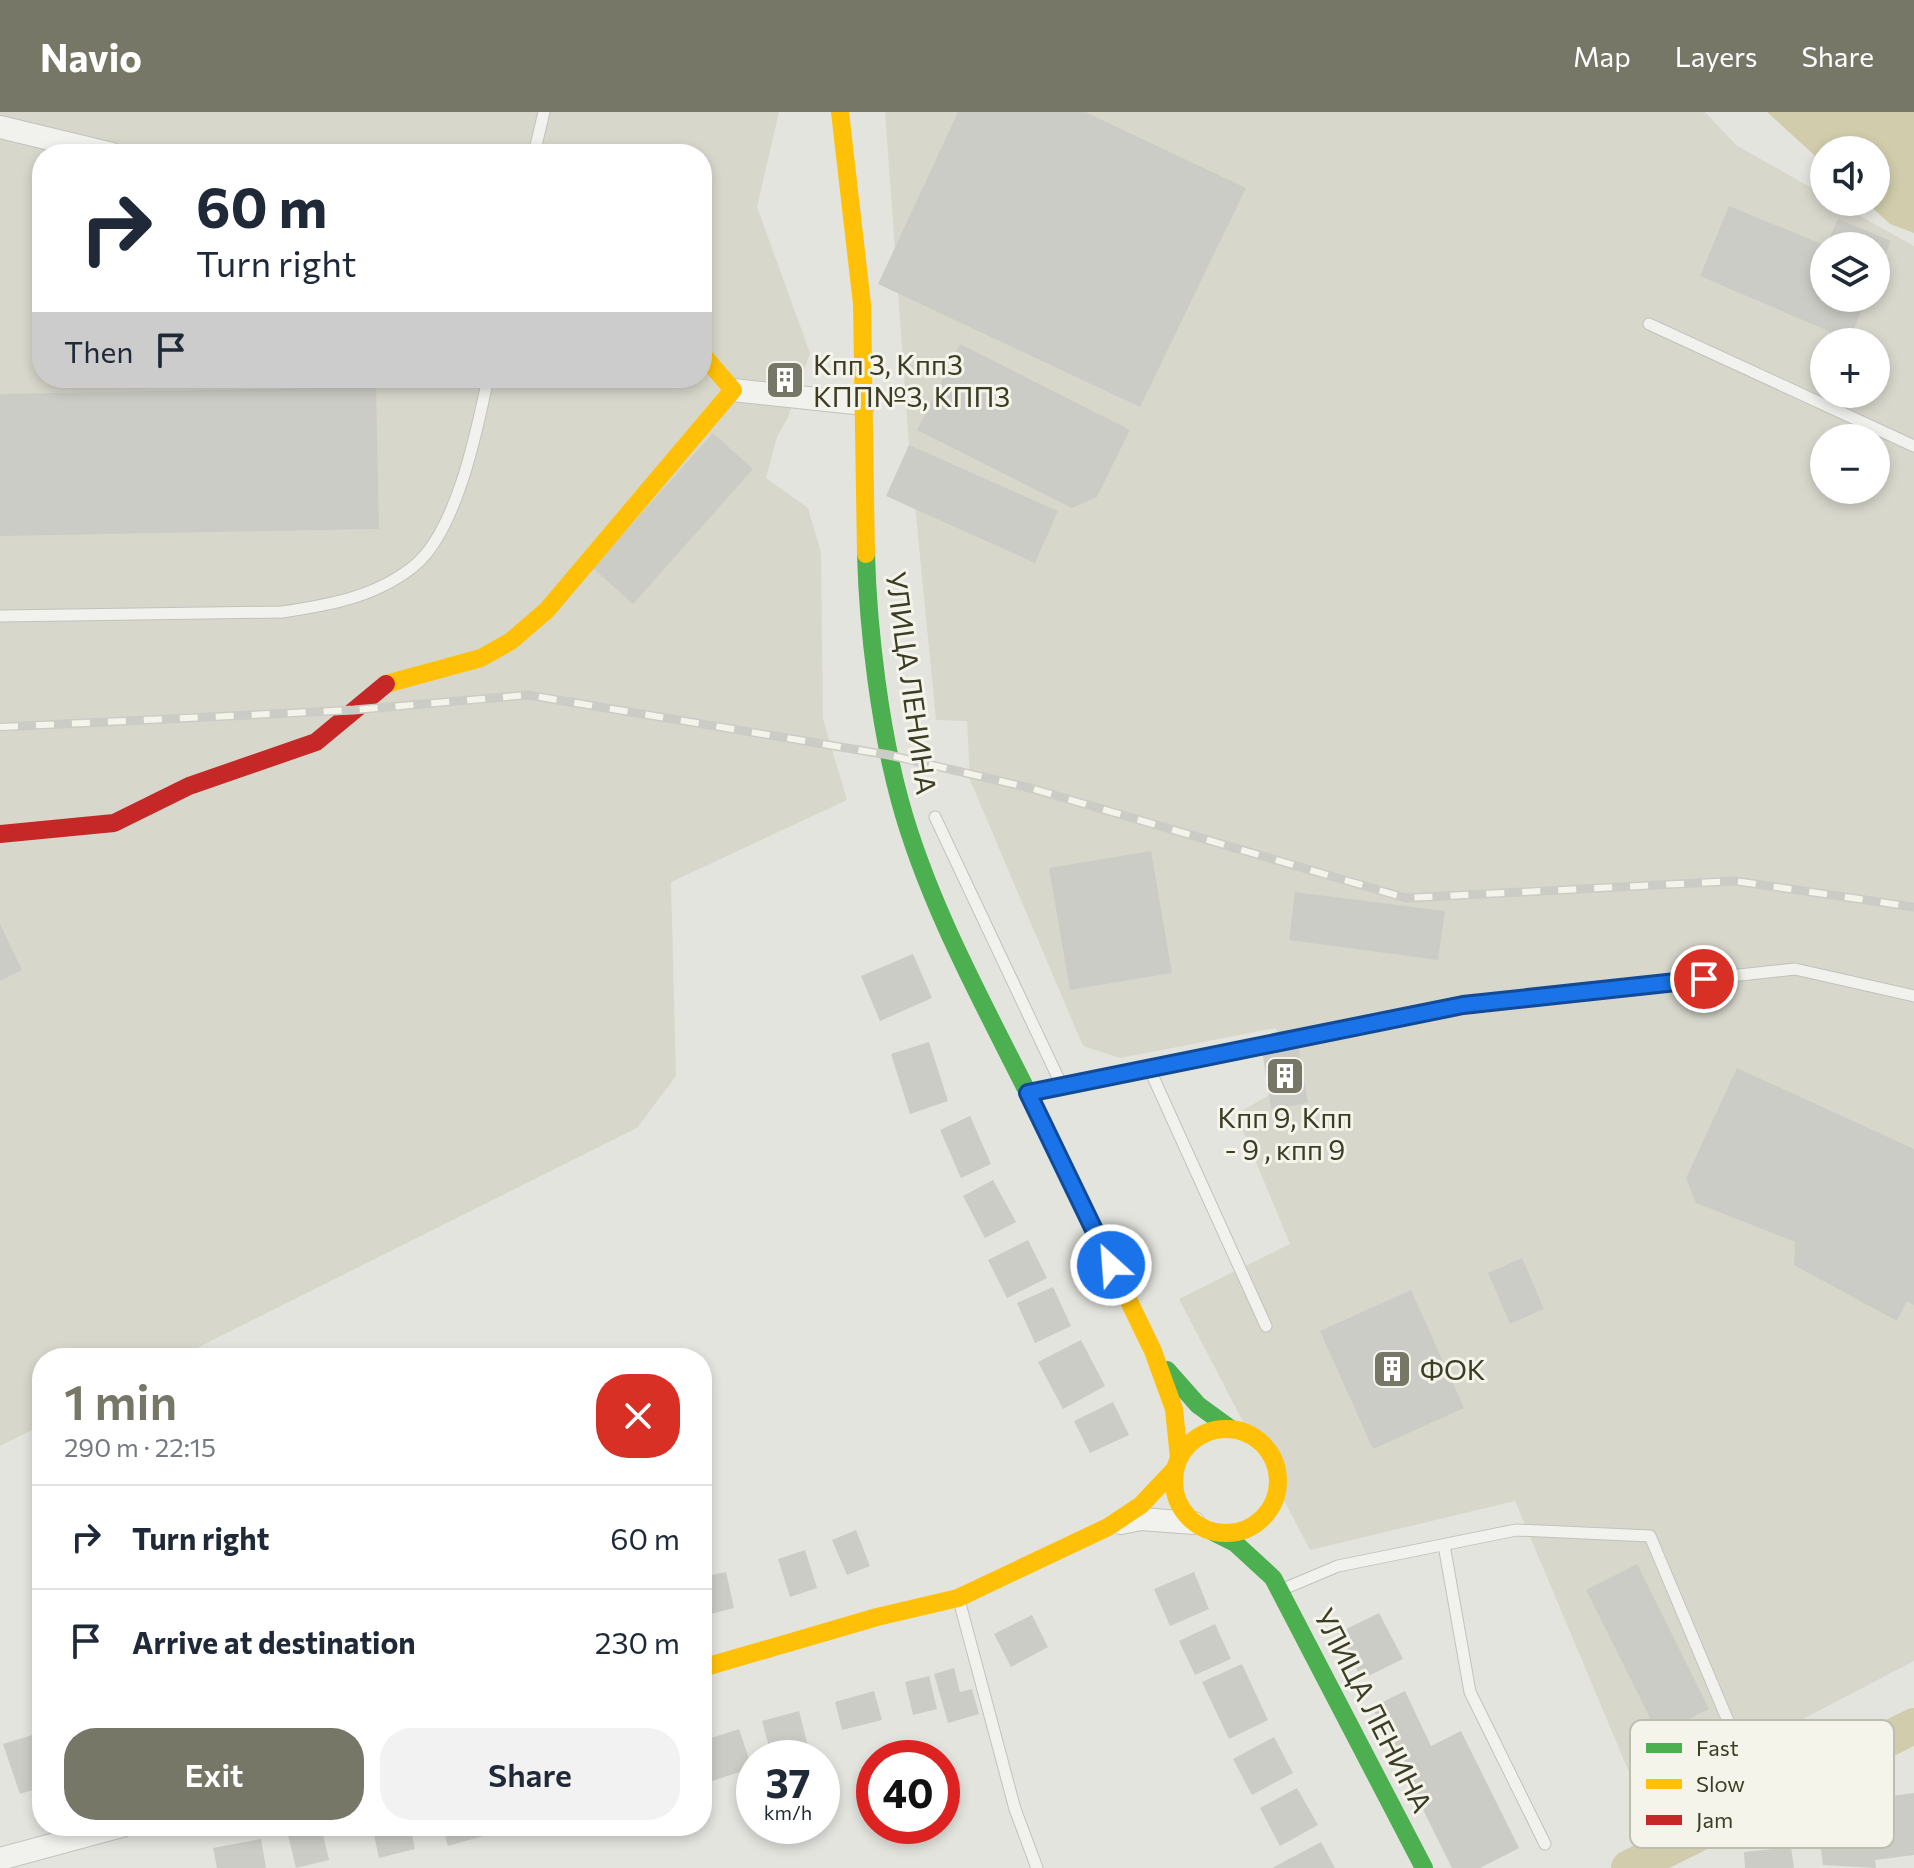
<!DOCTYPE html>
<html lang="en">
<head>
<meta charset="utf-8">
<style>
  body { margin:0; font-family:Commissioner,sans-serif; background:#f2f2f3; color:#1f2937; height:100vh; display:flex; flex-direction:column; font-size:30px; white-space:nowrap }
  * { box-sizing:border-box; margin:0 }
  p { font-size:26px; color:#747a83 }
  .icon { flex:none; width:44px; height:44px; fill:none; stroke:currentColor; stroke-width:2; stroke-linecap:round; stroke-linejoin:round }
  .map { position:relative; flex:1; overflow:hidden }
  .panel { position:absolute; left:32px; top:1236px; width:680px; height:488px; display:flex; flex-direction:column; background:#fff; border-radius:32px; box-shadow:0 4px 12px #0003 }
  .panel>* { flex:none }
  .banner { position:absolute; left:32px; top:32px; width:680px; height:244px; border-radius:32px; box-shadow:0 4px 12px #0003; background:#fff; color:#1f2937; overflow:hidden }
  .controls { position:absolute; left:1810px; top:24px; display:grid; gap:16px }
  .controls a { display:grid; place-items:center; width:80px; height:80px; border-radius:50%; background:#fff; box-shadow:0 4px 12px #0003; font-size:40px }
  .speed { position:absolute; left:736px; top:1628px; display:flex; gap:16px; font-size:40px; font-weight:700; text-align:center }
  .speed>* { display:grid; place-content:center; width:104px; height:104px; border-radius:50%; background:#fff; box-shadow:0 4px 12px #0003; line-height:1 }
  .speed small { font-size:20px; font-weight:400 }
  .speed .limit { border:12px solid #d22; background:#fff; color:#111 }
  .pin { position:absolute; display:grid; place-items:center; width:68px; height:68px; color:#fff; margin:-34px; border:4px solid #fff; border-radius:50%; box-shadow:0 2px 8px #0007 }
  .me { position:absolute; width:88px; margin:-44px; rotate:334deg; stroke-linejoin:round; filter:drop-shadow(0 0 6px #0008) }
  .turn { display:flex; align-items:center; gap:28px; height:168px; padding:0 32px; font-size:36px }
  .turn .icon { width:104px; height:104px; stroke-width:2.5 }
  .turn b { display:block; font-size:56px; line-height:68px }
  .then { display:flex; align-items:center; height:76px; padding:0 32px; background:#0003; gap:16px; font-size:30px }
  .round { display:grid; place-items:center; flex:none; width:84px; height:84px; border-radius:32px; background:#f2f2f3 }
  .overview { display:flex; align-items:center; justify-content:space-between; height:136px; padding:0 32px }
  h1 { font-size:48px; font-weight:600; line-height:60px; color:#777767 }
  .action { display:flex; gap:16px; margin-top:auto; padding:16px 32px }
  .action a { flex:1; height:92px; border-radius:32px; background:#777767; color:#fff; font-size:32px; font-weight:600; line-height:92px; text-align:center }
  .action a+a { background:#f2f2f3; color:#1f2937 }
  ul { padding:0; list-style:none }
  li { display:flex; align-items:center; gap:24px; height:104px; padding:0 32px; border-top:2px solid #e0e1e3 }
  li div { flex:1 }
  li b { display:block; font-size:30px }
  li em { font-style:normal }
  header { display:flex; align-items:center; gap:48px; box-sizing:border-box; height:112px; padding:0 40px; background:#777767; color:#fff }
  header strong { font-size:38px }
  nav { display:flex; gap:44px; margin-inline-start:auto; font-size:28px }
  .map>svg:first-child { display:block }
</style>
</head>
<body>
<header>
<strong>Navio</strong>
<nav><a>Map</a><a>Layers</a><a>Share</a></nav>
</header>
<div class="map">
<svg width="1914" height="1756" viewBox="0 0 1914 1756">
  <rect width="100%" height="100%" fill="#e4e4df"/>
  <g fill="#d8d7cc" fill-rule="evenodd">
    <path d="M0,0H779L757,95L810,241L788,305L777,325L766,366L808,396L821,440L823,607L847,688L671,770L676,964L637,1016L177,1246H42V1313L0,1334ZM42,42H702V266H42Z"/>
    <path d="M885,0H1705L1736,33L1824,83V90H1835L1914,134V1549L1642,1691L1515,1389L1310,1438L1179,1187L1290,1132L1236,1002L1287,973L1276,916L1120,946L1083,934L970,668L967,609L936,608L909,332ZM1824,134H1876V186H1824ZM1824,230H1876V282H1824ZM1824,326H1876V378H1824Z"/>
  </g>
  <path fill="#d0ccac" d="M1767,0H1914V121L1890,112L1866,90H1876V38H1824V52Z"/>
  <g fill="none" stroke-linecap="round" stroke-linejoin="round">
    <path stroke="#d0ccac" stroke-width="36" d="M1629,1756L1914,1614"/>
  </g>
  <g fill="#ccccc7">
    <path d="M958,0H1085L1246,76L1140,295L878,172Z"/>
    <path d="M1729,94L1824,133V186H1867L1849,228L1700,164Z"/>
    <path d="M1838,107L1891,129L1876,164V134H1826Z"/>
    <path d="M960,232L1130,318L1097,385L1072,396L917,318Z"/>
    <path d="M774,258L800,264L796,278L771,272Z"/>
    <path d="M376,275L379,417L0,424V282Z"/>
    <path d="M713,321L753,357L633,492L593,456Z"/>
    <path d="M909,333L1058,399L1035,451L886,384Z"/>
    <path d="M1151,739L1172,861L1070,878L1049,756Z"/>
    <path d="M1295,780L1445,799L1438,848L1289,828Z"/>
    <path d="M0,812L22,858L0,869Z"/>
    <path d="M913,842L932,886L880,909L861,864Z"/>
    <path d="M929,930L948,989L910,1002L891,942Z"/>
    <path d="M1298,932L1308,991L1271,997L1262,937Z"/>
    <path d="M1737,956L1914,1037V1193L1907,1189L1897,1209L1794,1153L1795,1130L1696,1091L1686,1066Z"/>
    <path d="M970,1004L991,1052L961,1066L940,1018Z"/>
    <path d="M993,1068L1016,1110L985,1126L963,1084Z"/>
    <path d="M1028,1128L1047,1166L1007,1186L988,1148Z"/>
    <path d="M1522,1146L1544,1197L1510,1212L1488,1161Z"/>
    <path d="M1053,1175L1071,1214L1035,1231L1017,1191Z"/>
    <path d="M1411,1178L1464,1296L1373,1337L1320,1219Z"/>
    <path d="M1081,1228L1105,1274L1063,1297L1038,1250Z"/>
    <path d="M1113,1290L1129,1323L1090,1341L1074,1309Z"/>
    <path d="M856,1418L870,1454L847,1463L832,1428Z"/>
    <path d="M805,1438L817,1476L790,1485L778,1447Z"/>
    <path d="M1637,1452L1709,1597L1658,1622L1586,1478Z"/>
    <path d="M726,1460L734,1496L707,1503L702,1465Z"/>
    <path d="M1194,1460L1209,1497L1170,1514L1154,1477Z"/>
    <path d="M1379,1501L1403,1547L1362,1567L1338,1521Z"/>
    <path d="M1032,1503L1048,1535L1011,1555L994,1522Z"/>
    <path d="M1215,1512L1231,1547L1195,1563L1179,1529Z"/>
    <path d="M1242,1552L1268,1608L1229,1627L1202,1570Z"/>
    <path d="M954,1556L960,1580L972,1577L979,1602L948,1611L934,1562Z"/>
    <path d="M929,1564L937,1597L913,1603L905,1570Z"/>
    <path d="M874,1579L882,1608L842,1618L835,1590Z"/>
    <path d="M1405,1579L1431,1634L1461,1619L1519,1736L1480,1756H1452L1372,1595Z"/>
    <path d="M799,1599L811,1646H772L762,1609Z"/>
    <path d="M739,1617L752,1656L709,1670L702,1647V1629Z"/>
    <path d="M42,1620V1675L20,1682L3,1632Z"/>
    <path d="M1274,1625L1293,1661L1252,1683L1233,1647Z"/>
    <path d="M1297,1676L1318,1713L1280,1734L1260,1696Z"/>
    <path d="M1914,1681V1743L1875,1748L1876,1756L1823,1753L1815,1694Z"/>
    <path d="M372,1714H410L415,1737L379,1746Z"/>
    <path d="M442,1714H485L487,1723L448,1734Z"/>
    <path d="M321,1715L329,1748L296,1756L288,1723Z"/>
    <path d="M261,1727L266,1756H217L213,1736Z"/>
    <path d="M1321,1730L1335,1756H1272Z"/>
    <path d="M1791,1735L1794,1756H1745L1744,1740Z"/>
  </g>
  <g fill="none" stroke-linecap="round" stroke-linejoin="round">
    <g stroke="#c2c2bd" stroke-width="13">
      <g id="lane">
        <path d="M534,42L544,0"/>
        <path d="M1649,212L1914,334"/>
        <path d="M0,504L282,500C329,493 376,485 414,454C457,419 477,318 488,266"/>
        <path d="M935,705L1062,974"/>
        <path d="M1149,956L1266,1214"/>
        <path d="M1032,980L1463,893L1795,857L1914,884"/>
        <path d="M1444,1433L1470,1580L1545,1732"/>
        <path d="M1281,1478L1338,1454L1516,1418L1650,1424L1731,1616"/>
        <path d="M959,1488L1015,1697L1037,1756"/>
      </g>
    </g>
    <g stroke="#c2c2bd" stroke-width="24">
      <g id="street">
        <path d="M0,15L112,42"/>
        <path d="M733,278L864,292"/>
        <path d="M1121,1411L1141,1407L1194,1411"/>
        <path d="M0,1747L122,1714"/>
      </g>
    </g>
    <use href="#lane" stroke="#f1f1ee" stroke-width="11"/>
    <use href="#street" stroke="#f1f1ee" stroke-width="22"/>
    <g stroke="#4caf50" stroke-width="18">
      <path d="M866,442C868,518 880,616 900,689C930,799 990,903 1040,1005"/>
      <path d="M1167,1258L1198,1293L1231,1317"/>
      <path d="M1213,1420L1235,1431L1273,1466L1424,1756"/>
    </g>
    <g stroke="#ffc107" stroke-width="18">
      <path d="M840,0L862,192L866,442"/>
      <path d="M386,572L481,546L511,529L547,498L733,278L702,242"/>
      <path d="M1040,1005L1153,1239L1174,1297L1179,1346"/>
      <circle cx="1226" cy="1369" r="52"/>
      <path d="M702,1556L877,1505L958,1486L1108,1415L1141,1393L1175,1357"/>
    </g>
    <path stroke="#c62828" stroke-width="18" d="M0,722L114,711L189,674L316,630L386,572"/>
    <g stroke="#ccccc7" stroke-width="9">
      <path id="rail" d="M0,615L354,598L528,583L889,643L1030,676L1406,786L1735,769L1914,795"/>
    </g>
    <use href="#rail" stroke="#f4f4eb" stroke-width="6" stroke-dasharray="18" stroke-linecap="butt"/>
  </g>
  <g fill="none" stroke-linecap="round" stroke-linejoin="round">
    <g stroke="#114b97" stroke-width="20">
      <path id="route" d="M1111,1153L1028,981L1463,893L1704,867"/>
    </g>
    <use href="#route" stroke="#1a73e8" stroke-width="14"/>
  </g>
  <defs>
    <g id="building-square" transform="scale(2)"><rect x="-9" y="-9" width="18" height="18" rx="4" fill="#777767" stroke="#f4f4eb"/><path d="M-4-6H4V6H1V3H-1V6H-4ZM-2.5-4.3h1.7v1.8h-1.7ZM.8-4.3h1.7v1.8H.8ZM-2.5-1h1.7V.8h-1.7ZM.8-1h1.7V.8H.8Z" fill="#fff"/></g>
  </defs>
  <g fill-rule="evenodd">
    <use href="#building-square" x="785" y="268"/>
    <use href="#building-square" x="1285" y="964"/>
    <use href="#building-square" x="1392" y="1257"/>
  </g>
  <g text-anchor="middle" dominant-baseline="central" stroke-width="6" stroke-linejoin="round" paint-order="stroke">
    <g font-size="28" fill="#3d3d26" stroke="#f4f4eb" text-anchor="start">
      <text x="813" y="252">Кпп 3, Кпп3<tspan x="813" dy="32">КПП№3, КПП3</tspan></text>
      <text x="1285" y="1005" text-anchor="middle">Кпп 9, Кпп<tspan x="1285" dy="32">- 9 , кпп 9</tspan></text>
      <text x="1420" y="1257">ФОК</text>
    </g>
    <g font-size="28" fill="#3d3d26" stroke="#f4f4eb">
      <text transform="translate(912 571) rotate(82)">УЛИЦА ЛЕНИНА</text>
      <text transform="translate(1374 1598) rotate(63)">УЛИЦА ЛЕНИНА</text>
    </g>
  </g>
  <rect x="1630" y="1608" width="264" height="128" rx="12" fill="#f4f4eb" stroke="#bdbdb0" stroke-width="2"/>
  <rect x="1646" y="1631" width="36" height="10" fill="#4caf50"/>
  <rect x="1646" y="1667" width="36" height="10" fill="#ffc107"/>
  <rect x="1646" y="1703" width="36" height="10" fill="#c62828"/>
  <g font-size="22" fill="#3d3d26">
    <text x="1696" y="1644">Fast</text>
    <text x="1696" y="1680">Slow</text>
    <text x="1696" y="1716">Jam</text>
  </g>
</svg>
<div class="controls">
<a><svg class="icon" aria-label="sound" viewBox="0 0 24 24"><path d="M4 9h4l5-4v14l-5-4H4zM17 9q2 3 0 6"/></svg></a>
<a><svg class="icon" aria-label="layers" viewBox="0 0 24 24"><path d="M12 4l9 5-9 5-9-5zM3 14l9 5 9-5"/></svg></a>
<a>+</a>
<a>−</a>
</div>
<div class="speed"><div>37<small>km/h</small></div><div class="limit">40</div></div>
<div class="pin" style="left:1704px;top:867px;background:#d93025"><svg class="icon" aria-label="arrive" viewBox="0 0 24 24"><path d="M6 21V4h12l-3 4 3 4H6"/></svg></div>
<svg class="me" style="left:1111px;top:1153px" viewBox="-20 -20 40 40"><circle r="17" fill="#1a73e8" stroke="#fff" stroke-width="3"/><path d="M0-11L8 9 0 5-8 9z" fill="#fff"/></svg>
<div class="banner">
<div class="turn"><svg class="icon" aria-label="right" viewBox="0 0 24 24"><path d="M7 20v-9h11M14 6l5 5-5 5"/></svg><div><b>60 m</b>Turn right</div></div>
<div class="then">Then<svg class="icon" aria-label="arrive" viewBox="0 0 24 24"><path d="M6 21V4h12l-3 4 3 4H6"/></svg></div>
</div>
<section class="panel">
<div class="overview"><div><h1>1 min</h1><p>290 m · 22:15</p></div><a class="round" style="background:#d93025;color:#fff"><svg class="icon" aria-label="close" viewBox="0 0 24 24"><path d="M6 6l12 12M18 6L6 18"/></svg></a></div>
<ul>
<li><svg class="icon" aria-label="right" viewBox="0 0 24 24"><path d="M7 20v-9h11M14 6l5 5-5 5"/></svg><div><b>Turn right</b></div><em>60 m</em></li>
<li><svg class="icon" aria-label="arrive" viewBox="0 0 24 24"><path d="M6 21V4h12l-3 4 3 4H6"/></svg><div><b>Arrive at destination</b></div><em>230 m</em></li>
</ul>
<div class="action"><a>Exit</a><a>Share</a></div>
</section>
</div>
</body>
</html>
